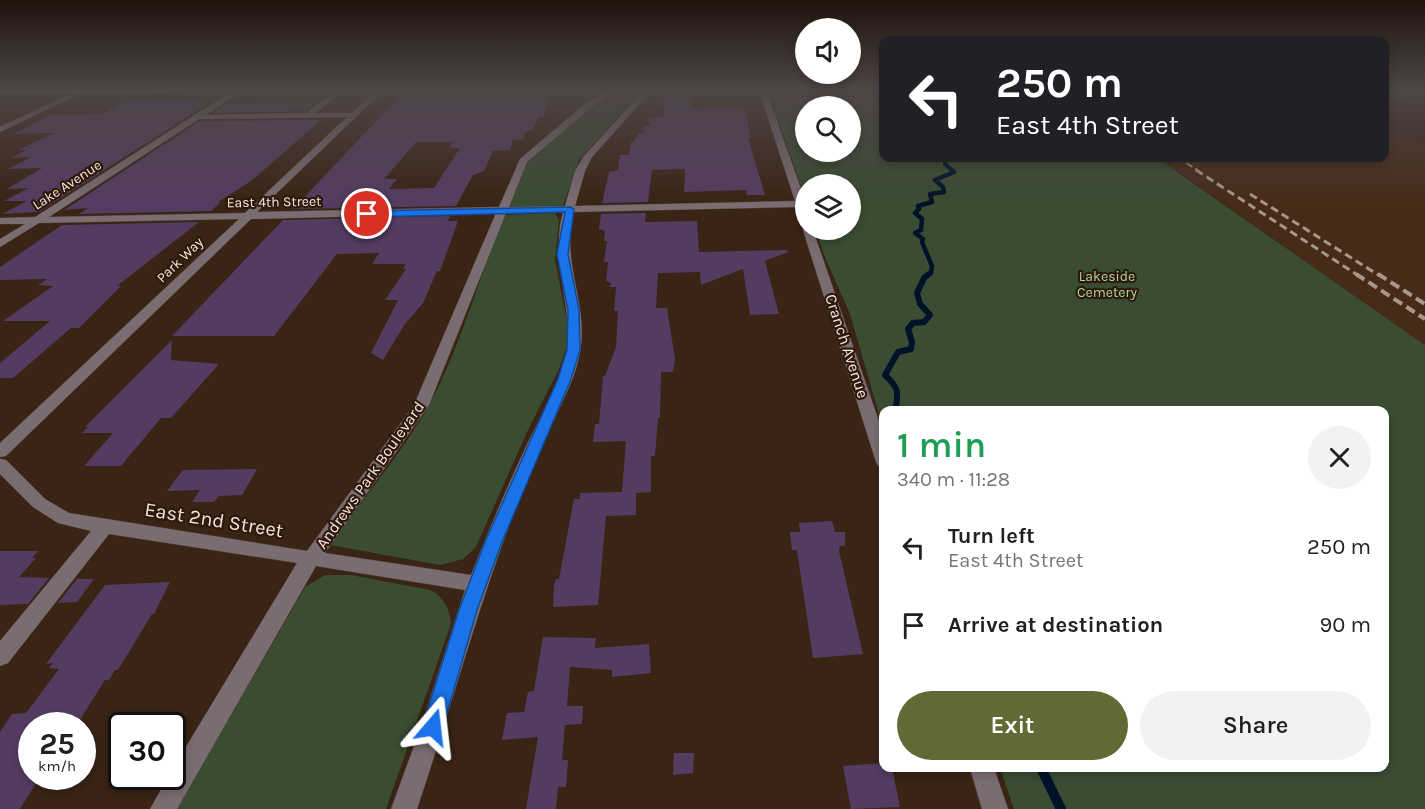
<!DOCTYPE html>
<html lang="en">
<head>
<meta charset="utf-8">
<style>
  body { margin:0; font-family:Karla,sans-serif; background:#f2f2f2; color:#202124; height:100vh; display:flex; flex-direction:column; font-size:22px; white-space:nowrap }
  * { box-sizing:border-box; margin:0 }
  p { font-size:20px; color:#757577 }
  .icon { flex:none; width:33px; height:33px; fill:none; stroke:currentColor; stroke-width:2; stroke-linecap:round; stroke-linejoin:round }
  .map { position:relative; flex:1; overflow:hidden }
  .sheet { position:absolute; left:879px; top:406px; width:510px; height:366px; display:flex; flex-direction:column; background:#fff; border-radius:12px; box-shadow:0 3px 9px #0003 }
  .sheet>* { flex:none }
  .hud { position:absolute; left:879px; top:36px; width:510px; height:126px; border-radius:12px; box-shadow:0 3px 9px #0003; background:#202124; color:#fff; overflow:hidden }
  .tools { position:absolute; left:795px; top:18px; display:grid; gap:12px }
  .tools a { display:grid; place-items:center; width:66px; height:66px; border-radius:50%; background:#fff; box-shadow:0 3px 9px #0003; font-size:30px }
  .speed { position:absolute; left:18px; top:712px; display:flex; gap:12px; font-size:30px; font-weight:700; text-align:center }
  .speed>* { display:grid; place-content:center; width:78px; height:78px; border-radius:50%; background:#fff; box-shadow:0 3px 9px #0003; line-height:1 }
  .speed small { font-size:15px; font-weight:400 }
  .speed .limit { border:3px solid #111; border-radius:9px; background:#fff; color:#111 }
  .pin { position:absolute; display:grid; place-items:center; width:51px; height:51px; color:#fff; margin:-26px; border:3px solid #fff; border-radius:50%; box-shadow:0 2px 6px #0007 }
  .me { position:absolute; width:66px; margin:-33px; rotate:17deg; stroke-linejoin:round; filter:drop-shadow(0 0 4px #0008) }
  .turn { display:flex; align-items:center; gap:21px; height:126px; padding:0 18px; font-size:27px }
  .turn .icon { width:78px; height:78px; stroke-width:2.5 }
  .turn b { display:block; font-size:42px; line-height:51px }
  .round { display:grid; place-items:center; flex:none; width:63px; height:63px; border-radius:32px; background:#f2f2f2 }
  .overview { display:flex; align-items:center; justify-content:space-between; height:102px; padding:0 18px }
  h1 { font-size:36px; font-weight:600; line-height:45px; color:#1e9e55 }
  .action { display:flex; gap:12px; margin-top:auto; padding:12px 18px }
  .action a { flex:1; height:69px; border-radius:36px; background:#636935; color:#fff; font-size:24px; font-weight:600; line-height:69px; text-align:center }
  .action a+a { background:#f2f2f2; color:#202124 }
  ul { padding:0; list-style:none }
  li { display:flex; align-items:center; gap:18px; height:78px; padding:0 18px }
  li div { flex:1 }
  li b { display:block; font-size:22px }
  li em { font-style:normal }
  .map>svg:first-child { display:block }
</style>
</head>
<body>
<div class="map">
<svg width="1425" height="809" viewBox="0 0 1425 809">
  <rect width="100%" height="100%" fill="#392415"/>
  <g fill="#462b18">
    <path d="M1384,90H1395L1425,101L1385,103Z"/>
    <path d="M1385,130L1425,145V345L1158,158H1384Z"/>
  </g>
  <g fill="#3a4c32" fill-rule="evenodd">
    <path d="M621,90L641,91L579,160L563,206L513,207L509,205L519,173L533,156L601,97Z"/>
    <path d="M768,90H883L884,158H1157L1425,345V809H1014L1000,768H1384V411H884L883,428L850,314L824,255L816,230H850V184H806L805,198ZM806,106H850V152H806Z"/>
    <path d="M555,213L559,220L555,259L567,322L566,349L559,369L527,432L476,547L463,559L440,565L330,545C363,498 402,454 430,403C462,344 479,277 504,215Z"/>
    <path d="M325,575H351L430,590C445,598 449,608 451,624L386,809H175L192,776L230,717L305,587Z"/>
  </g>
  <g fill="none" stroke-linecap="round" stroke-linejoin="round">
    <path stroke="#001228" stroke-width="4" d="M945,158V164L953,171"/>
    <path stroke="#001228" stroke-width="4.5" d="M927,276L931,273L932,266L922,242L923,239L915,233L921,230L922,219L915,213L919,209L918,206L932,202L930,194L944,192L943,187L935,180L954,172L952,170"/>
    <path stroke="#001228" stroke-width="6" d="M895,411C899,392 899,388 885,375L898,352L911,349L912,342L908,329L913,323L924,322L930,315L920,304L917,293L924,278L929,274"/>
    <path stroke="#001228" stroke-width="10" d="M1041,768L1061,809"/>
  </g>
  <g fill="#543c61" fill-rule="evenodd">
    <path d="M551,94L544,117H539L532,130L525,132L523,140H513L510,150L493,151L484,171L473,175L456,206L293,209L398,98ZM416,142H453L449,148H460L434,188L389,189L397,179H384Z"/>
    <path d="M671,95H690L692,109L744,107L751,138H748L765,195H747L746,190L684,192L685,169L652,170L648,202L602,203L609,172L618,170L620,155H629L631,142H634L638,133H644L643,126H650L649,118L665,116L662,97H671Z"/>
    <path d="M130,100H207L200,105L207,104L39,212L2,214L27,201H4L29,188L7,189L42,168L8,169L31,157L11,158L27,150H19L54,133L13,134L50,115L102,114Z"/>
    <path d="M315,103L305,111L214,113L226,104Z"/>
    <path d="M321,120L251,181L218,202H221L211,211L79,214L88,208L64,210L200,121Z"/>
    <path d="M646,213L645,222L697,221L699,252L787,250L788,252L765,261L779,314L750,315L743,269L701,285L700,272L658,273L656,308H667L675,359L673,372H661L660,418H658L655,456H651V492L636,493V515L606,516L598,605L553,607L554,586L556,579H559L574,499H580V493L622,492L626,441L593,442L595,424H599L603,376H605L616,347L618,311H614L616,287H610L611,283L606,281L608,262H604L607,241H604L605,231L599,229L601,214Z"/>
    <path d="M450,216L448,221H458L440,271H437L423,303L405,324L383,360L371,353L398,300H385L406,269H403L406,264H372L379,253L337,254L274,336H172L283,220Z"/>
    <path d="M199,222L117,286H121L79,328H71L13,378H0V363L50,321H3L53,286L38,285L47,279L0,280V267L62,225Z"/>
    <path d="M172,340L171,360L219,364L171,418H161L121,466H84L113,433H82L88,427H85Z"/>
    <path d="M257,469L242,495L219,496L214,502H192L200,490L167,491L183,470Z"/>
    <path d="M832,521L835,532H845V546H840L839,551L863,654L813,658L797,550H792L790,532H800L799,523Z"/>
    <path d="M0,551H38L32,558H36L19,577L49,578L28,604L0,605Z"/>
    <path d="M77,579H94L77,602L58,603Z"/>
    <path d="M170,582L154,614H152L118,670H115L109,680H105L76,726H32V777H40L20,809H0V732L12,714L26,713L59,669L49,668L53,663L46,664L105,585Z"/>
    <path d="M543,637L596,638L595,648L649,644L651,673L612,677V670L570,667L567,706H583L582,724L565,725L562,760H568L566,787H558L556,809H526L538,737L502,740L507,713L524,712L528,692L534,691Z"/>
    <path d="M674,753H694L693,773L673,775Z"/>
    <path d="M884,763V768H892L900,807L851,809L843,766Z"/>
  </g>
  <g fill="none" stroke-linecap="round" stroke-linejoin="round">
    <g stroke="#533f31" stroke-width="1">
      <g id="minor">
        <path d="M79,90H88L0,132V127Z"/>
        <path d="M234,90H243L206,115L306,113L336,90H344L316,113H352L376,90H384L257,212L499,207L520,159L587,102L608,90H617L593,106L527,162L509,207L565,206L575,171L584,156L644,90H652L592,157L585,171L575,206L795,201L759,90H766L806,203V225L801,222L797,207L574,212C560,262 589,304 580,351C577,372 567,392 558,411C544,442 528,474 516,507C478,606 451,708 417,809H391L421,727L465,590L316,566L177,809H150L168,777H172V770L297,563L109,534L8,663L0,666V641L91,531L58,523L33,507L0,474V459L6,460L45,499L69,513L307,551L414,405L496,213L251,219L6,456L0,457V443L239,219L39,223L0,247V239L25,224H0V218L35,217ZM347,117L245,213L49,217L199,119ZM563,212C550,258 572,302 567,348C564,380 538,420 525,449C505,491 488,533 471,575L325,553L429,405L506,213Z"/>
        <path d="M806,227V230H813L884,436V467L878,466L876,462L803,230Z"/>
        <path d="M970,768H994L1008,809H982Z"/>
      </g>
    </g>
    <g stroke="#533f31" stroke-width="1">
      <path id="major" d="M0,90H187L183,92L0,94Z"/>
    </g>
    <use href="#minor" fill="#7a6d72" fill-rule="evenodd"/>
    <use href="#major" fill="#ccb1bc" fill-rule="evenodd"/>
    <path stroke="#a7978b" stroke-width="2" stroke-dasharray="7 3" stroke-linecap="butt" d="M1178,158L1199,171"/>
    <g stroke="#a7978b" stroke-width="3" stroke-dasharray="8 4.5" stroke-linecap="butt">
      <path d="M1196,170L1359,276"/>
      <path d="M1250,194L1380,276"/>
    </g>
    <g stroke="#a7978b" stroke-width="4" stroke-dasharray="10 5" stroke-linecap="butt">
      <path d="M1356,274L1425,319"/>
      <path d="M1378,274L1425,304"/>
    </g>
  </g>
  <linearGradient id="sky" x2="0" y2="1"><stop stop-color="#1f140c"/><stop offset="0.44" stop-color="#4e4546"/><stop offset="1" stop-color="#4e4546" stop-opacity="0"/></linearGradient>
  <rect width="1425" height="203" fill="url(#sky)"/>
  <path fill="#1a73e8" stroke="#114b97" stroke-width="1.5" d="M570,207L574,209L568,254L579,310L580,350L571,379L502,542L477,610L443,727L440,734L433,737L425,734L422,727L459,610L485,542L558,379L567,350L568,310L557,254L565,212L367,217L363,214L367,211Z"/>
  <g text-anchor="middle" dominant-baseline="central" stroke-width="4.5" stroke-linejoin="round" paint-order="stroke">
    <g font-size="14" fill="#f3e5dc" stroke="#2e1a0c">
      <text transform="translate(67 185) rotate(-33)">Lake Avenue</text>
      <text transform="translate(274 202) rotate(-1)">East 4th Street</text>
      <text transform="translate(180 260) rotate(-44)">Park Way</text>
    </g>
    <g font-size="14" fill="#aad898" stroke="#2e1a0c">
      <text x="1107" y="276">Lakeside<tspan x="1107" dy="16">Cemetery</tspan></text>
    </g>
    <g font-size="16" fill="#f3e5dc" stroke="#2e1a0c">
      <text transform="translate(847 346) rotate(72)">Cranch Avenue</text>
      <text transform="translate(370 475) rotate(-55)">Andrews Park Boulevard</text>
    </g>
    <g font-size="20" fill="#f3e5dc" stroke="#2e1a0c">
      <text transform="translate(214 520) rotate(9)">East 2nd Street</text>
    </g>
  </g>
</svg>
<div class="tools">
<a><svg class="icon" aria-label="sound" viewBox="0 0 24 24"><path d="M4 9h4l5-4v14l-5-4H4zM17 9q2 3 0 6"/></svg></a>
<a><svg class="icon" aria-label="search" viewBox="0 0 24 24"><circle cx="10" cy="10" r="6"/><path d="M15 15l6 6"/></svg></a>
<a><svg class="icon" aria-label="layers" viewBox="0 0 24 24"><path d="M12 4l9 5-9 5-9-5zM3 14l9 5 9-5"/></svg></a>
</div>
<div class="speed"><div>25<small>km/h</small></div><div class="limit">30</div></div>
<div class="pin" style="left:367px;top:214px;background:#d93025"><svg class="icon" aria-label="arrive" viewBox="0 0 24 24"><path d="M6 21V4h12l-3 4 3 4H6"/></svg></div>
<svg class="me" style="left:433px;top:727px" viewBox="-20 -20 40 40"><path d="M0-17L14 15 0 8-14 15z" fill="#1a73e8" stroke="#fff" stroke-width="4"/></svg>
<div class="hud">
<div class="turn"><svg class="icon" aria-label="left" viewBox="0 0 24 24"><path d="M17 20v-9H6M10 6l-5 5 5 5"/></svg><div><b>250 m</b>East 4th Street</div></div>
</div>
<section class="sheet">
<div class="overview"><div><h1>1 min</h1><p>340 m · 11:28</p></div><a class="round"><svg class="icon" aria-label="close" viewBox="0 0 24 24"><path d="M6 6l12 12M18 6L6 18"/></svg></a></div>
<ul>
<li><svg class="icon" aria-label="left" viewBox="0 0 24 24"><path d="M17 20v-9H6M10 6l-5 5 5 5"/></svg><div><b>Turn left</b><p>East 4th Street</p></div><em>250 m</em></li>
<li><svg class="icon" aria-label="arrive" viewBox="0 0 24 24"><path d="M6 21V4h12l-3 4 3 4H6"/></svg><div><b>Arrive at destination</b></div><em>90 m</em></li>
</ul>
<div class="action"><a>Exit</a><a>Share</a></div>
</section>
</div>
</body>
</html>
